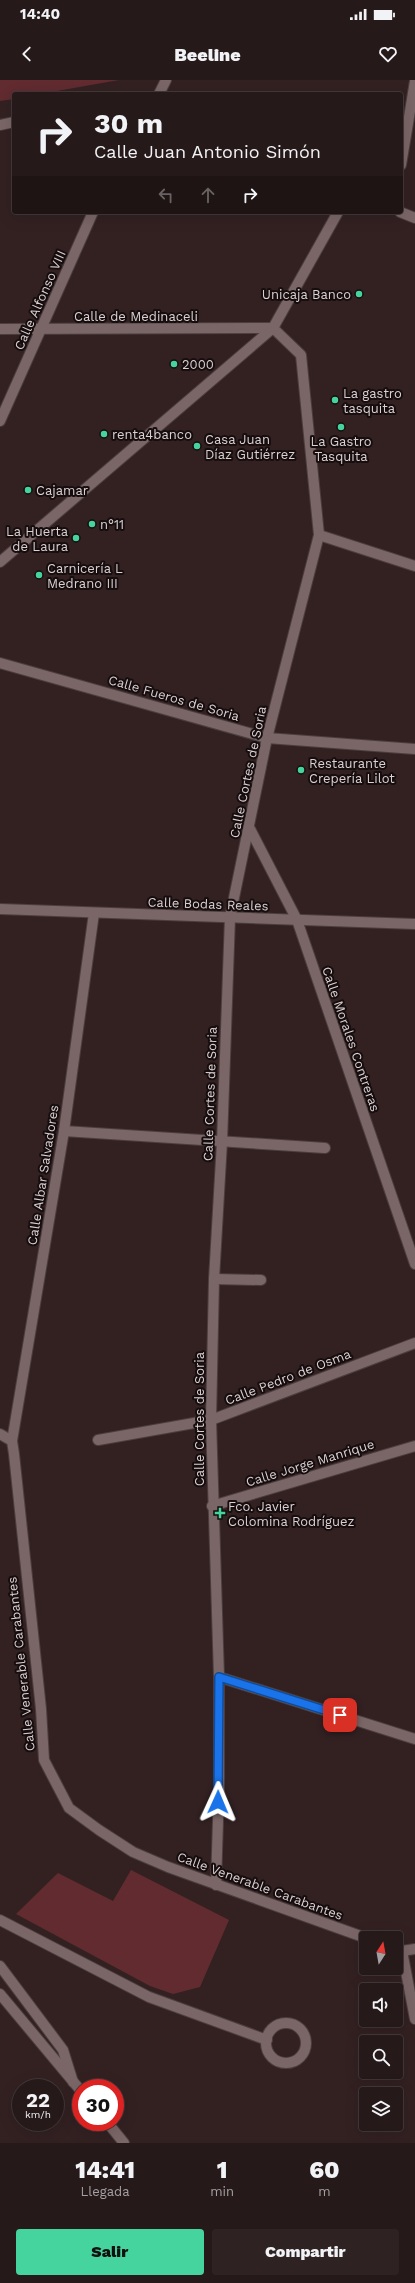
<!DOCTYPE html>
<html lang="es">
<head>
<meta charset="utf-8">
<style>
  body { margin:0; font-family:"Work Sans",sans-serif; background:#2e2223; color:#f1f3f6; height:100vh; display:flex; flex-direction:column; font-size:15px; white-space:nowrap }
  * { box-sizing:border-box; margin:0 }
  p { font-size:13px; color:#a4a0a2 }
  .icon { flex:none; width:22px; height:22px; fill:none; stroke:currentColor; stroke-width:2; stroke-linecap:round; stroke-linejoin:round }
  .map { position:relative; height:2063px; overflow:hidden }
  .panel { display:flex; flex-direction:column; background:#26191a; flex:1 }
  .panel>* { flex:none }
  .hud { position:absolute; left:12px; top:12px; width:391px; height:122px; border-radius:4px; box-shadow:0 4px 16px #0002,0 0 0 1px #423839; background:#26191a; color:#f1f3f6; overflow:hidden }
  .needle { width:26px; rotate:11deg }
  .fabs { position:absolute; left:359px; top:1851px; display:grid; gap:8px }
  .fabs a { display:grid; place-items:center; width:44px; height:44px; border-radius:4px; background:#26191a; box-shadow:0 4px 16px #0002,0 0 0 1px #423839; font-size:20px }
  .speed { position:absolute; left:12px; top:1999px; display:flex; gap:8px; font-size:20px; font-weight:700; text-align:center }
  .speed>* { display:grid; place-content:center; width:52px; height:52px; border-radius:50%; background:#26191a; box-shadow:0 4px 16px #0002,0 0 0 1px #423839; line-height:1 }
  .speed small { font-size:10px; font-weight:400 }
  .speed .limit { border:6px solid #d22; background:#fff; color:#111 }
  .pin { position:absolute; display:grid; place-items:center; width:34px; height:34px; color:#fff; margin:-17px; border-radius:8px; box-shadow:0 2px 6px #0006 }
  .me { position:absolute; width:44px; margin:-22px; rotate:1deg; stroke-linejoin:round; filter:drop-shadow(0 0 3px #0008) }
  .turn { display:flex; align-items:center; gap:14px; height:84px; padding:0 16px; font-size:18px }
  .turn .icon { width:52px; height:52px; stroke-width:2.5 }
  .turn b { display:block; font-size:28px; line-height:34px }
  .lanes { display:flex; align-items:center; height:38px; padding:0 16px; background:#0003; justify-content:center; gap:20px; direction:ltr }
  .lanes .off { opacity:.35 }
  .eta { display:flex; justify-content:space-evenly; align-items:center; height:68px; text-align:center }
  .eta b { font-size:24px; font-weight:800; line-height:28px }
  .button { display:flex; gap:8px; margin-top:auto; padding:8px 16px }
  .button a { flex:1; height:46px; border-radius:4px; background:#46d49e; color:#111; font-size:16px; font-weight:800; line-height:46px; text-align:center }
  .button a+a { background:#2e2223; color:#f1f3f6 }
  .status { display:flex; justify-content:space-between; align-items:center; height:28px; padding:0 20px; background:#26191a; direction:ltr }
  .status svg { height:11px; fill:currentColor }
  header { display:flex; justify-content:space-between; align-items:center; height:52px; padding:0 16px; background:#26191a; font-size:18px; font-weight:800 }
  .map>svg:first-child { display:block }
</style>
</head>
<body>
<div class="status"><b>14:40</b><svg viewBox="0 0 49 12"><path d="M0 12V9h3v3zM5 12V6h3v6zM10 12V3h3v9zM15 12V0h3v12zM26 1h20v11H26zM47 4h2v5h-2z"/></svg></div>
<header><svg class="icon" aria-label="back" viewBox="0 0 24 24"><path d="M15 5l-7 7 7 7"/></svg>Beeline<svg class="icon" aria-label="heart" viewBox="0 0 24 24"><path d="M12 20l-8-8c-3-5 5-10 8-4 3-6 11-1 8 4z"/></svg></header>
<div class="map">
<svg width="415" height="2063" viewBox="0 0 415 2063">
  <rect width="100%" height="100%" fill="#332122"/>
  <g fill="#612b30">
    <path d="M0,0H119L40,14H14V19L0,21Z"/>
    <path d="M131,1790L229,1840L200,1907L173,1914L150,1906L16,1834L58,1793L113,1821Z"/>
  </g>
  <g fill="none" stroke-linecap="round" stroke-linejoin="round">
    <g stroke="#4c3e3f" stroke-width="12">
      <g id="street">
        <path d="M159,14L166,0"/>
        <path d="M401,85L415,1"/>
        <path d="M0,249L273,248L301,275L319,455L267,658L230,837L222,1062L214,1199L211,1340L219,1597V1708L216,1805"/>
        <path d="M319,455L415,486"/>
        <path d="M0,583L267,658L415,669"/>
        <path d="M249,747L297,840L415,1184"/>
        <path d="M0,829L415,844"/>
        <path d="M64,1051L325,1068"/>
        <path d="M214,1199L261,1200"/>
        <path d="M0,1354L12,1361L14,1374L41,1629L44,1680L69,1728L99,1750L133,1772L168,1787L366,1858"/>
        <path d="M98,1360L211,1340L415,1263"/>
        <path d="M12,1361L64,1051L94,833"/>
        <path d="M212,1426L415,1366"/>
        <path d="M219,1597L415,1659"/>
        <path d="M0,1840L149,1917L267,1960"/>
        <path d="M396,1869L402,1871L415,1869"/>
        <path d="M402,1871L415,1939"/>
        <path d="M0,1886L63,1970L73,2002"/>
        <path d="M0,1914L81,2011"/>
        <circle cx="286" cy="1963" r="20"/>
        <path d="M107,2042L124,2063"/>
      </g>
    </g>
    <g stroke="#4c3e3f" stroke-width="12">
      <g id="secondary">
        <path d="M0,45L14,42"/>
        <path d="M400,132L415,138"/>
        <path d="M0,341L93,132"/>
        <path d="M0,482L273,248L338,132"/>
      </g>
    </g>
    <use href="#street" stroke="#7b6667" stroke-width="10"/>
    <use href="#secondary" stroke="#7b6667" stroke-width="10"/>
  </g>
  <g fill="none" stroke-linecap="round" stroke-linejoin="round">
    <g stroke="#114b97" stroke-width="10">
      <path id="route" d="M218,1722L219,1597L340,1635"/>
    </g>
    <use href="#route" stroke="#1a73e8" stroke-width="7"/>
  </g>
  <g fill="#46d49e" stroke="#150d0e" stroke-width="1.5">
    <circle cx="359" cy="214" r="4"/>
    <circle cx="174" cy="284" r="4"/>
    <circle cx="335" cy="320" r="4"/>
    <circle cx="341" cy="347" r="4"/>
    <circle cx="104" cy="354" r="4"/>
    <circle cx="197" cy="366" r="4"/>
    <circle cx="28" cy="410" r="4"/>
    <circle cx="92" cy="444" r="4"/>
    <circle cx="76" cy="458" r="4"/>
    <circle cx="39" cy="495" r="4"/>
    <circle cx="301" cy="690" r="4"/>
    <path d="M218 1427h4v4h4v4h-4v4h-4v-4h-4v-4h4z"/>
  </g>
  <g text-anchor="middle" dominant-baseline="central" stroke-width="4" stroke-linejoin="round" paint-order="stroke">
    <g font-size="13" fill="#dcd0d1" stroke="#150d0e" text-anchor="start">
      <text x="351" y="214" text-anchor="end">Unicaja Banco</text>
      <text x="182" y="284">2000</text>
      <text x="343" y="313">La gastro<tspan x="343" dy="15">tasquita</tspan></text>
      <text x="112" y="354">renta4banco</text>
      <text x="205" y="359">Casa Juan<tspan x="205" dy="15">Díaz Gutiérrez</tspan></text>
      <text x="341" y="361" text-anchor="middle">La Gastro<tspan x="341" dy="15">Tasquita</tspan></text>
      <text x="36" y="410">Cajamar</text>
      <text x="100" y="444">n°11</text>
      <text x="68" y="451" text-anchor="end">La Huerta<tspan x="68" dy="15">de Laura</tspan></text>
      <text x="47" y="488">Carnicería L<tspan x="47" dy="15">Medrano III</tspan></text>
      <text x="309" y="683">Restaurante<tspan x="309" dy="15">Crepería Lilot</tspan></text>
      <text x="228" y="1426">Fco. Javier<tspan x="228" dy="15">Colomina Rodríguez</tspan></text>
    </g>
    <g font-size="13" fill="#dcd0d1" stroke="#150d0e">
      <text transform="translate(40 220) rotate(-66)">Calle Alfonso VIII</text>
      <text x="136" y="236">Calle de Medinaceli</text>
      <text transform="translate(174 618) rotate(16)">Calle Fueros de Soria</text>
      <text transform="translate(248 692) rotate(-78)">Calle Cortes de Soria</text>
      <text transform="translate(208 824) rotate(2)">Calle Bodas Reales</text>
      <text transform="translate(351 959) rotate(71)">Calle Morales Contreras</text>
      <text transform="translate(210 1014) rotate(-88)">Calle Cortes de Soria</text>
      <text transform="translate(43 1095) rotate(-81)">Calle Albar Salvadores</text>
      <text transform="translate(288 1297) rotate(-21)">Calle Pedro de Osma</text>
      <text transform="translate(199 1339) rotate(-90)">Calle Cortes de Soria</text>
      <text transform="translate(310 1383) rotate(-17)">Calle Jorge Manrique</text>
      <text transform="translate(21 1584) rotate(-96)">Calle Venerable Carabantes</text>
      <text transform="translate(260 1806) rotate(20)">Calle Venerable Carabantes</text>
    </g>
  </g>
</svg>
<div class="fabs">
<a><svg class="needle" viewBox="-14 -14 28 28"><path d="M0-13l5 13h-10z" fill="#e53935"/><path d="M0 13l5-13h-10z" fill="#a4a0a2"/></svg></a>
<a><svg class="icon" aria-label="sound" viewBox="0 0 24 24"><path d="M4 9h4l5-4v14l-5-4H4zM17 9q2 3 0 6"/></svg></a>
<a><svg class="icon" aria-label="search" viewBox="0 0 24 24"><circle cx="10" cy="10" r="6"/><path d="M15 15l6 6"/></svg></a>
<a><svg class="icon" aria-label="layers" viewBox="0 0 24 24"><path d="M12 4l9 5-9 5-9-5zM3 14l9 5 9-5"/></svg></a>
</div>
<div class="speed"><div>22<small>km/h</small></div><div class="limit">30</div></div>
<div class="pin" style="left:340px;top:1635px;background:#d93025"><svg class="icon" aria-label="arrive" viewBox="0 0 24 24"><path d="M6 21V4h12l-3 4 3 4H6"/></svg></div>
<svg class="me" style="left:218px;top:1722px" viewBox="-20 -20 40 40"><path d="M0-17L14 15 0 8-14 15z" fill="#1a73e8" stroke="#fff" stroke-width="4"/></svg>
<div class="hud">
<div class="turn"><svg class="icon" aria-label="right" viewBox="0 0 24 24"><path d="M7 20v-9h11M14 6l5 5-5 5"/></svg><div><b>30 m</b>Calle Juan Antonio Simón</div></div>
<div class="lanes"><svg class="icon off" aria-label="left" viewBox="0 0 24 24"><path d="M17 20v-9H6M10 6l-5 5 5 5"/></svg><svg class="icon off" aria-label="ahead" viewBox="0 0 24 24"><path d="M12 20V5M6 11l6-6 6 6"/></svg><svg class="icon" aria-label="right" viewBox="0 0 24 24"><path d="M7 20v-9h11M14 6l5 5-5 5"/></svg></div>
</div>
</div>
<section class="panel">
<div class="eta">
<div><b>14:41</b><p>Llegada</p></div>
<div><b>1</b><p>min</p></div>
<div><b>60</b><p>m</p></div>
</div>
<div class="button"><a>Salir</a><a>Compartir</a></div>
</section>
</body>
</html>
